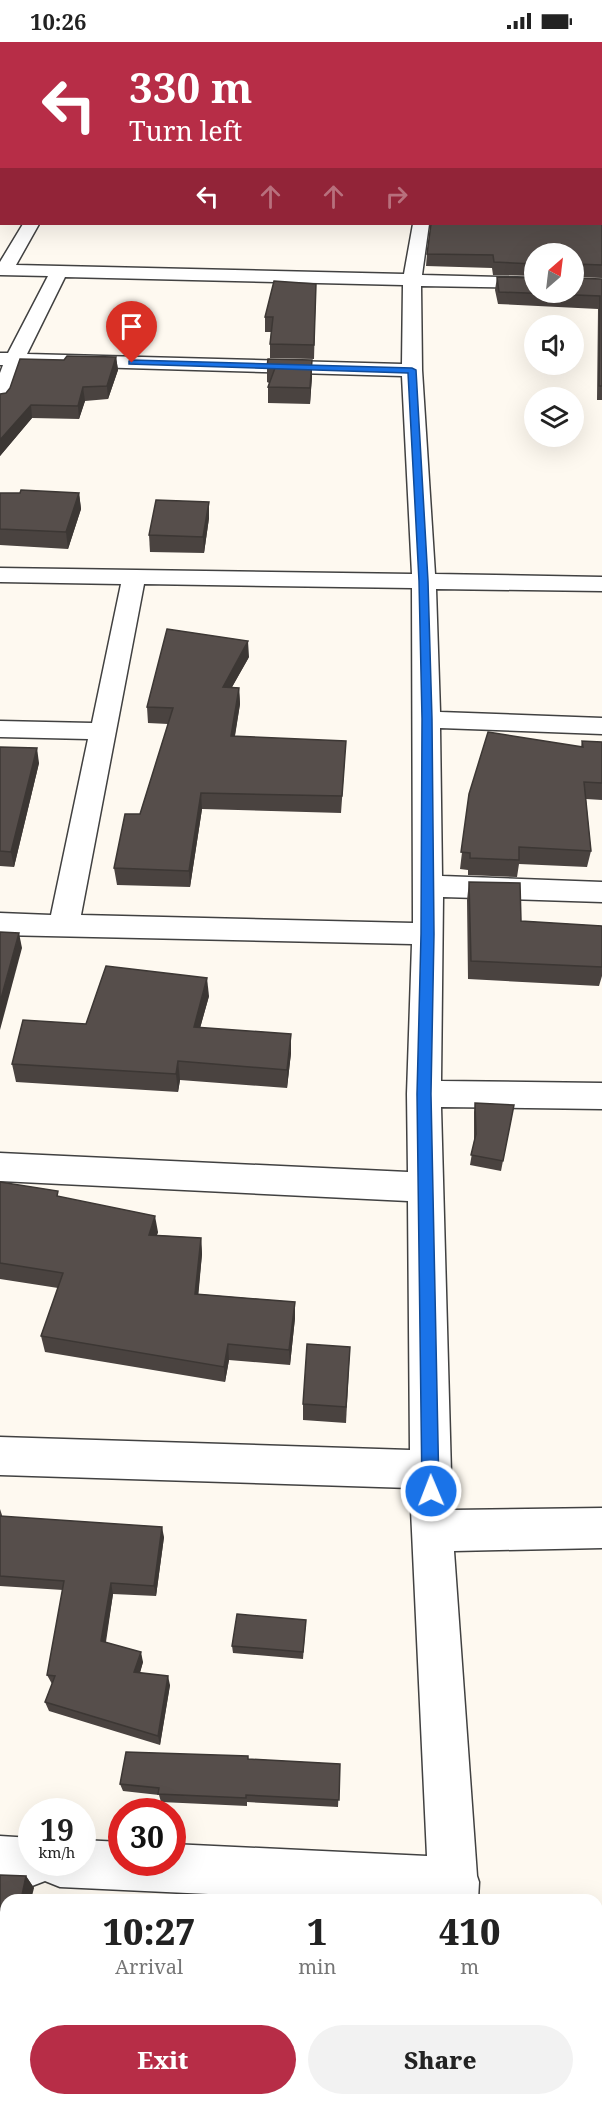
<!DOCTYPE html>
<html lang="en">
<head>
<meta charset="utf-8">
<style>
  body { margin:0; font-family:"Noto Serif",serif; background:#f2f2f2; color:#222; height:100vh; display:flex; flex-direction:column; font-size:22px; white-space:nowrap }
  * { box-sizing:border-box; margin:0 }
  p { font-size:20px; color:#767676 }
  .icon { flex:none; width:33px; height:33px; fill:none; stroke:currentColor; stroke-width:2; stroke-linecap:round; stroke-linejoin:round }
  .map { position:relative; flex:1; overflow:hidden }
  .details { position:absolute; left:0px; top:1852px; width:603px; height:212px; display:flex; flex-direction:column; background:#fff; border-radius:18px 18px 0 0; box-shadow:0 6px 24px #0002 }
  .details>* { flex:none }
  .guide { position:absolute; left:0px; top:0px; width:603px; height:183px; box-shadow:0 6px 24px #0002; background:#b72d47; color:#fff; overflow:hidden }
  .needle { width:39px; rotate:28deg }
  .controls { position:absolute; left:524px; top:201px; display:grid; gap:12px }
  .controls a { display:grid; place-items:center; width:60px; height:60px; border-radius:50%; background:#fff; box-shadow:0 6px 24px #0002; font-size:30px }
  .speed { position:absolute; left:18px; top:1756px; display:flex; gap:12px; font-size:30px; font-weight:700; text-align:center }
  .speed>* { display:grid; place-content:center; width:78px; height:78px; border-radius:50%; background:#fff; box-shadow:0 6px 24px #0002; line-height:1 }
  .speed small { font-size:15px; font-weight:400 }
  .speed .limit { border:9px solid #d22; background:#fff; color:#111 }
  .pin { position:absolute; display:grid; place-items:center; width:51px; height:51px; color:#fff; margin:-62px -26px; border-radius:50% 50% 50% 0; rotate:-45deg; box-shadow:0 0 6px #0007 }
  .pin .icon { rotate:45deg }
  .me { position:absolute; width:66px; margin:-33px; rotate:359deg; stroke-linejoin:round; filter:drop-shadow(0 0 4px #0008) }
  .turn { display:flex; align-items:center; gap:21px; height:126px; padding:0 30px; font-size:27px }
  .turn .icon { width:78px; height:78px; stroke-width:2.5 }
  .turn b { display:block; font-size:42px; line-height:51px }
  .lanes { display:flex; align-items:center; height:57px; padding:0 30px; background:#0003; justify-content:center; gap:30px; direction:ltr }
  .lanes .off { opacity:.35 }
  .eta { display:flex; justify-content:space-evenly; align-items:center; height:102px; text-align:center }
  .eta b { font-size:36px; font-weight:800; line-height:42px }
  .button { display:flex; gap:12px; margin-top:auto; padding:12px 30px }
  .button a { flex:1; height:69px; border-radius:36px; background:#b72d47; color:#fff; font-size:24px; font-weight:800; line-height:69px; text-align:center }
  .button a+a { background:#f2f2f2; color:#222 }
  .status { display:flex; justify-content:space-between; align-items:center; height:42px; padding:0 30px; background:#fff; direction:ltr }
  .status svg { height:16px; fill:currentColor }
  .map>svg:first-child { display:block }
</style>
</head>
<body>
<div class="status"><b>10:26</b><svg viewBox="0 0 49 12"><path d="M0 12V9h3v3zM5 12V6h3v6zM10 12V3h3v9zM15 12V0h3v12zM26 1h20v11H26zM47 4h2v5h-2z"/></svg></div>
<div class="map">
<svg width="602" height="2063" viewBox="0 0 602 2063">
  <rect width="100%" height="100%" fill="#fef9f0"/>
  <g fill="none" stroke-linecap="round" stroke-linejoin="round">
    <g stroke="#414141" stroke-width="3">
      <g id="street">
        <rect x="483" y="0" width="14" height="2"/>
        <rect x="0" y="64" width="2" height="8"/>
        <path d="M23,182H39L16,223L404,232L413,182H429L422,233L534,236V246L421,244L422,328L435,532L602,535V549L436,547L440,670L602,676V692L440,686L442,834L602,840V860L443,855L441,1039L602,1041V1067L441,1065L452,1468L602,1466V1506L454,1509L477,1834L479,1840L478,1858H338L60,1845L45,1839L32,1844L0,1842V1794L32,1796V1821H82V1798L122,1800V1821H172V1802L427,1814L410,1446L0,1433V1395L410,1408L408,1159L0,1139V1111L408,1130L407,1052L412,902L0,893V871L51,873L88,697L0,695V679L92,681L121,542L0,540V526L412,532L402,334L22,323L10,358L7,362L0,364V331L3,323H0V311H8L48,234L0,233V220ZM65,235L403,243L402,322L27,312ZM144,542L412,546L413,881L81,873Z"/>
        <path d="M602,1874V1924L597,1926V1876Z"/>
        <rect x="430" y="2058" width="52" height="5"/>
      </g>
    </g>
    <g stroke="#303030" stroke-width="3">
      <rect id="secondary" x="0" y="5" width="2" height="8"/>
    </g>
    <use href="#street" fill="#fff" fill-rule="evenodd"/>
    <use href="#secondary" fill="#fbe7ae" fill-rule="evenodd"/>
  </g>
  <g fill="#4a4340">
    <path d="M602,85V236L573,235V236L602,237V358H597L598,267L498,262L495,248L497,235L573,250L534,212V234L493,233L492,226L426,224L427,212L602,182Z"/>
    <path d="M316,242L314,317L270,316V302L271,290H265V275Z"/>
    <path d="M116,315L118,328L108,357L85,359L79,377L32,376L0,414V352L6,351Z"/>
    <path d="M312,318V334L310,362L268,361V345L269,341L267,340V325Z"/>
    <path d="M0,451H79L81,467L68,507L0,503Z"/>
    <path d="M209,460V476L204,511L150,510L149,493Z"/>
    <path d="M249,615L232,645L239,646L240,662L235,694L345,715L341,771L202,767L190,845L117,843L114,826L140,772L168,682L148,681L147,665Z"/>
    <path d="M582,699L602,700V758L586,757L591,809L587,825L519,822L517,835L468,833V828L460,827L469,752L581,705Z"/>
    <path d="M0,705L39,721L14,825L0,824Z"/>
    <path d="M469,840L521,879L602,884V934L599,944L468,937L467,858Z"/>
    <path d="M209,954L200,986L291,1011L287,1046L180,1038L178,1050L16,1040L12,1022L86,982Z"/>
    <path d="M475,1061L514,1063L501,1129L470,1123L474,1099V1070Z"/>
    <path d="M0,1140L60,1155L158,1190L157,1193L201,1196L202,1212L198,1252L295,1260V1276L290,1323L229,1318L225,1340L45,1310L41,1294L58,1246L0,1237Z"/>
    <path d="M350,1305L346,1381L303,1378V1362Z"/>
    <path d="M0,1467L2,1473V1475L164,1495L156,1554L113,1552L106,1600L143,1620L140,1631L170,1643L160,1703L49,1669L45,1660L52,1642L47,1633L63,1548L0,1544Z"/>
    <path d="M306,1578L303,1617L233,1611L232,1604Z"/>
    <path d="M248,1717L340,1722L338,1765L247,1760V1764L161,1760L159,1753L123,1749L120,1742Z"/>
    <path d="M0,1833L26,1834L34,1846L6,1858V2058H86L85,2062L0,2058Z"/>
    <rect x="514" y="2058" width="61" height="5"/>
  </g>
  <g fill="#3c3734">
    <path d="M2,119V136L0,138V122Z"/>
    <path d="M116,315L118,328L108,357L107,344Z"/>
    <path d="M312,318V334L310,362V346Z"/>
    <path d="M83,345L85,359L79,377L78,364Z"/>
    <path d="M31,363L32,376L0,414V398Z"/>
    <path d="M79,451L81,467L68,507L66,490Z"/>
    <path d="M209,460V476L204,511L203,495Z"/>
    <path d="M248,599L249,615L223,661V645Z"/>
    <path d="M239,646L240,662L232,710L231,694Z"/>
    <path d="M37,706L39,721L14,825L11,810Z"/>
    <path d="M201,751L202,767L190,845L189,829Z"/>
    <path d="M19,891L22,906L0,988V960Z"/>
    <path d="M207,936L209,954L195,1004L194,985Z"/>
    <path d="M291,992V1011L287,1046V1028Z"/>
    <path d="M178,1019L180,1038L178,1050L176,1032Z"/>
    <path d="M155,1174L158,1190L151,1209L149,1193Z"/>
    <path d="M201,1196L202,1212L197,1268L195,1252Z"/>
    <path d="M295,1260V1276L290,1323L289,1308Z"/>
    <path d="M228,1302L229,1318L225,1340L224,1325Z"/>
    <path d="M162,1485L164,1495L156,1554L154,1544Z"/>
    <path d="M111,1541L113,1552L104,1608L101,1599Z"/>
    <path d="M141,1610L143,1620L137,1640L134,1630Z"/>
    <path d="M168,1634L170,1643L160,1703L158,1694Z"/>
    <path d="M26,1834L34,1846L31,1858H21Z"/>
  </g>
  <g fill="#564e4b" stroke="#3c3734" stroke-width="1.5">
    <rect x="287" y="0" width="130" height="2"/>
    <path d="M602,85V223L575,222L573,224V212H534V222L494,220L493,213L427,212L431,182H602Z"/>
    <path d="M0,107H2V119L0,122Z"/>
    <path d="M573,234V236L602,237V344H599L600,254L499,250L497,235L534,236V250H573Z"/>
    <path d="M274,239L316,242L314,303L270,302L273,275H265Z"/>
    <path d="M67,314L116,315L107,344L83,345L78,364L31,363L0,398V352L6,351L10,346L20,317L64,318Z"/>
    <path d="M268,317L312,318L310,346L268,345L275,326L267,325Z"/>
    <path d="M21,448L79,451L66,490L0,487V451H20Z"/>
    <path d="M156,458L209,460L203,495L149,493Z"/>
    <path d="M167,587L248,599L223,645L239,646L231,694L346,699L342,754L201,751L189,829L114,826L125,772H140L173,666L147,665Z"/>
    <path d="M488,690L583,705L582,699L602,700V741L584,740L591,809L519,805V818L470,816V811L461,810L469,752Z"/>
    <path d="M0,705L37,706L11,810L0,809Z"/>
    <path d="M469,840L520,841L521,879L602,884V925L471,919Z"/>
    <path d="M0,890L19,891L0,960Z"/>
    <path d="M106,924L207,936L194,985L291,992L287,1028L178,1019L176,1032L12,1022L23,978L86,982Z"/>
    <path d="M475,1061L514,1063L503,1119L471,1113L476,1092Z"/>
    <path d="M0,1140L58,1149L57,1154L155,1174L149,1193L201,1196L195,1252L295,1260L289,1308L228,1302L224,1325L41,1294L63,1231L0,1221Z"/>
    <path d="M307,1302L350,1305L346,1365L303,1362Z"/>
    <path d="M0,1474L162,1485L154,1544L111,1541L101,1599L141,1610L134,1630L168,1634L158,1694L45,1660L55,1634L47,1633L64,1539L0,1534Z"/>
    <path d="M237,1572L306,1578L303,1610L232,1604Z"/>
    <path d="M126,1710L248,1714V1717L340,1722L339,1758L246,1753V1756L158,1752L159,1746L120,1742Z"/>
    <path d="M0,1833L26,1834L21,1858H6V2053H0Z"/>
    <rect x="519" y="2058" width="56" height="5"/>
  </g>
  <path fill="#1a73e8" stroke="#114b97" stroke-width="1.5" d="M132,318L412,326L416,328L428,539L432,677L434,892L431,1052L439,1449L437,1454L431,1457L425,1454L422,1449L417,1052L421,892L422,677L419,539L408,331L129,322V319Z"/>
</svg>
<div class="controls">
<a><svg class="needle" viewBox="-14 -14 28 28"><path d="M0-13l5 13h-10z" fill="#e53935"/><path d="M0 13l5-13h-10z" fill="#767676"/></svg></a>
<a><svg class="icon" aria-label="sound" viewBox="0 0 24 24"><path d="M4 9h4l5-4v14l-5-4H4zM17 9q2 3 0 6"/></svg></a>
<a><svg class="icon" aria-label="layers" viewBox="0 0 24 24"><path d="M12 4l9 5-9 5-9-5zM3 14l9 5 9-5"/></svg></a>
</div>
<div class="speed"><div>19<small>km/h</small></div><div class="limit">30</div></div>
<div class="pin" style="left:132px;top:321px;background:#d93025"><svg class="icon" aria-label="arrive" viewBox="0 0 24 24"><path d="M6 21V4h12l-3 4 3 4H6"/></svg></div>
<svg class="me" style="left:431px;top:1449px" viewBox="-20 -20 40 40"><circle r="17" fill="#1a73e8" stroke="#fff" stroke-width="3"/><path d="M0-11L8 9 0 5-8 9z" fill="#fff"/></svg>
<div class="guide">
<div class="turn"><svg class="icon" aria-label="left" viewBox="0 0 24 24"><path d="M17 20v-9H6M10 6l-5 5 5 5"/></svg><div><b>330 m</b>Turn left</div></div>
<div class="lanes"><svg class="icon" aria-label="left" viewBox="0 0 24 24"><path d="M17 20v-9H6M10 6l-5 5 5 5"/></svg><svg class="icon off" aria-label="ahead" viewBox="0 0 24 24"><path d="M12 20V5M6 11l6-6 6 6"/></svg><svg class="icon off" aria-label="ahead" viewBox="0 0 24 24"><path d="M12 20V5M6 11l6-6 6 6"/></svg><svg class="icon off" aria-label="right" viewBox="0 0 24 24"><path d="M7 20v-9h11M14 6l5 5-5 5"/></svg></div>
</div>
<section class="details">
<div class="eta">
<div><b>10:27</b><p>Arrival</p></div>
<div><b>1</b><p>min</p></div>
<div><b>410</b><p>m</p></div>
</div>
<div class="button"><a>Exit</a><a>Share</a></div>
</section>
</div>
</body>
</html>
